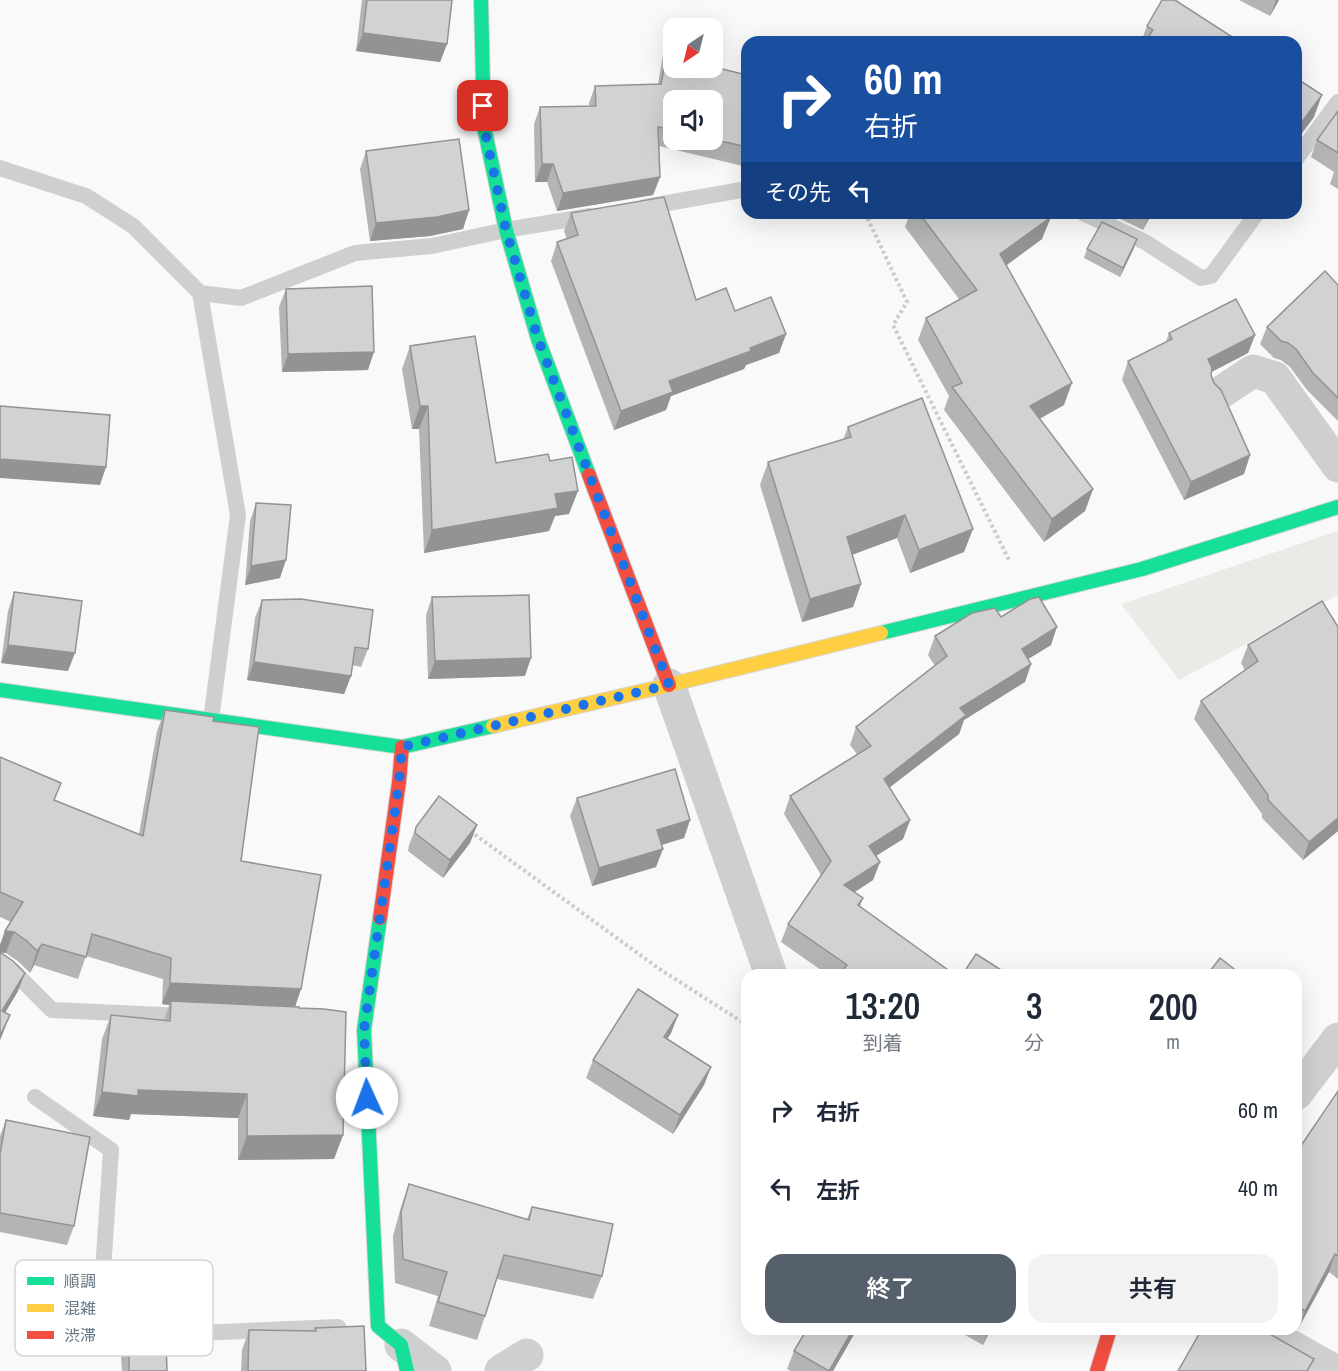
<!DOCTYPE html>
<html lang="ja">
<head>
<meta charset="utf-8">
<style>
  body { margin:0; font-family:"Archivo Narrow","Noto Sans JP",sans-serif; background:#f2f2f3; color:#1f2937; height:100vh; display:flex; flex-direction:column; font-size:22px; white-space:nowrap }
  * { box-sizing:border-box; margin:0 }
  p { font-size:20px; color:#747a83 }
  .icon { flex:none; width:33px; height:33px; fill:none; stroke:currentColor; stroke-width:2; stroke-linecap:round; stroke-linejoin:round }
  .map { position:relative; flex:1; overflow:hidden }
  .panel { position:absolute; left:741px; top:969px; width:561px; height:366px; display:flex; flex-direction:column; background:#fff; border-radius:18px; box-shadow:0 6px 24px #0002 }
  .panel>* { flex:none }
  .guide { position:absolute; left:741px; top:36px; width:561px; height:183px; border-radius:18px; box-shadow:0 6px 24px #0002; background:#1a4fa0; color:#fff; overflow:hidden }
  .needle { width:39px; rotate:215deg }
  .fabs { position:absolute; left:663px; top:18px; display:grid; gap:12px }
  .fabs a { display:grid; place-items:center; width:60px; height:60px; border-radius:12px; background:#fff; box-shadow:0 6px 24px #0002; font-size:30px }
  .pin { position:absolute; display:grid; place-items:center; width:51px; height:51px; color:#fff; margin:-26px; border-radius:12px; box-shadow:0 3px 9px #0006 }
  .me { position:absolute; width:66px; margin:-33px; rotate:358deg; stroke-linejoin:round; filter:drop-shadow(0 0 4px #0008) }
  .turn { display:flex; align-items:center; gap:21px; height:126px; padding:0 24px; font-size:27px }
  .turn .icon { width:78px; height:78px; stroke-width:2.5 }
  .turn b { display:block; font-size:42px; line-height:51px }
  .then { display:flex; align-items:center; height:57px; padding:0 24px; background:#0003; gap:12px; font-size:22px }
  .eta { display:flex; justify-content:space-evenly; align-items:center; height:102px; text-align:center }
  .eta b { font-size:36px; font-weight:600; line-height:42px }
  .cta { display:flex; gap:12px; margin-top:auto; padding:12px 24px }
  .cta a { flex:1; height:69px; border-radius:18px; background:#56606c; color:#fff; font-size:24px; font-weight:600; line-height:69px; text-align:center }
  .cta a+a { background:#f2f2f3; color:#1f2937 }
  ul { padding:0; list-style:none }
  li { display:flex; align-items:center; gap:18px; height:78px; padding:0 24px }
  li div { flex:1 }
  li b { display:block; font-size:22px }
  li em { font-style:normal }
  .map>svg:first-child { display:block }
</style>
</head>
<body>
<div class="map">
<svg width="1338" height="1371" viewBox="0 0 1338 1371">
  <rect width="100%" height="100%" fill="#f9f9f9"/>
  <path fill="#e8ebe6" d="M1338,531V595L1179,680L1121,604Z"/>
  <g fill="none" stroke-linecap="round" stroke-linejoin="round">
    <g stroke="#d5d6d7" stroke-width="16">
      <g id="fast">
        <path d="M481,0L484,127L506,230L538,339L589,475"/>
        <path d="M881,633L1142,569L1338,507"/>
        <path d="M0,690L402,747L493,726"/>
        <path d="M380,918L364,1030L378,1326L401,1345L407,1371"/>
      </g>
    </g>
    <g stroke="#d5d6d7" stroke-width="16">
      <path id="slow" d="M493,726L669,685L881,633"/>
    </g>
    <g stroke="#d5d6d7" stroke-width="16">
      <g id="jam">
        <path d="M589,475L669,685"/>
        <path d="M380,918L399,782L402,747"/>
        <path d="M1097,1371L1110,1329"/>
      </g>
    </g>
    <g stroke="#cbcccd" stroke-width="4" stroke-dasharray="3 3" stroke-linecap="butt">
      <path d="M865,213L907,302L893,325L1010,562"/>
      <path d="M470,831L658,968L747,1025"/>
    </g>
    <g stroke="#cecfd0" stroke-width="16">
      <path d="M1296,159L1338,102"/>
      <path d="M0,168L86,196L133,226L200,293L241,298L355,253L432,246L506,230L590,216"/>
      <path d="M645,207L747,189"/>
      <path d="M1083,213L1145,242L1201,278L1211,276L1257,213"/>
      <path d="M200,293L238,515L211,720"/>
      <path d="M0,962L13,971L52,1010L187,1016"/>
      <path d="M35,1097L111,1150L102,1286L119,1321L152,1335L338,1327"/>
    </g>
    <g stroke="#cecfd0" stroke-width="33">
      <path d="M1223,391L1253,371L1275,378L1338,466"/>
      <path d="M669,685L771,975"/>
      <path d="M1296,1094L1338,1039"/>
      <path d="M1260,1329L1335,1371"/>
      <path d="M401,1345L435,1371"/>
      <path d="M501,1371L527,1355"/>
    </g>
    <use href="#fast" stroke="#16e098" stroke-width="14"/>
    <use href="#slow" stroke="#ffcf43" stroke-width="14"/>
    <use href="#jam" stroke="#f24e42" stroke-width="14"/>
  </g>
  <g fill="#b3b5b5" fill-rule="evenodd">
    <path d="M362,0H452L447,44L440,62L356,51Z"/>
    <path d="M1239,0H1279L1270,16Z"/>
    <path d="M673,21L714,67L747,75V167L659,146L660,177L653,195L557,211L547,182H535L534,124L540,107L589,106V103L595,86L658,84L666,38ZM674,100L712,140H674Z"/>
    <path d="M1147,26L1240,42H1141Z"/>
    <path d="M1296,78L1314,117L1296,141Z"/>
    <path d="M1338,111V189L1330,184L1334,172L1311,157L1317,140Z"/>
    <path d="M366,151L469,210L463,229L430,236L370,241L360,169Z"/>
    <path d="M571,213L696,300L735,311L786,334L779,353L746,365L744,369L671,396L666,410L614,430L551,261L557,242L567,239L564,231Z"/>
    <path d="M910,213H1048L1042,239L1006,265L1064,405L1040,419L1093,489L1085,511L1044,542L944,410L949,396L918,340L926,318L959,299L905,227Z"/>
    <path d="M1108,213H1152L1143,230Z"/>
    <path d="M1134,248L1120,277L1084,258L1087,249Z"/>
    <path d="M1338,285V421L1307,390L1290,367L1281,360L1274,358L1260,344L1267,327Z"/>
    <path d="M286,289L368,370L282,372L279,307Z"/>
    <path d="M1169,333L1255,335L1248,353L1211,372V375L1214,383L1250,455L1244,474L1184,500L1122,380L1128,361L1166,342Z"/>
    <path d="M410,346L496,463L550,461L569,514L555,516L549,531L424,553L419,429H412L402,369Z"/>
    <path d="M848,427L964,552L910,573L897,538L852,555L861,584L853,607L802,622L760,485L768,462L843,440Z"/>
    <path d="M256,503L280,578L245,585L250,521Z"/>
    <path d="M14,592L68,671L1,663L8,611Z"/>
    <path d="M432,597L525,676L428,679L426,615Z"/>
    <path d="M262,600L368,649L361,667L352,665L351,676L344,694L247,680L255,618Z"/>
    <path d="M1338,627V831L1303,860L1262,818V814L1194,719L1201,701L1245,670L1241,663L1248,645Z"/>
    <path d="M935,636L1051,645L1028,659L1031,664L1025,682L964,720L959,734L889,788L910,820L903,839L876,856L880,862L873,880L855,892L863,898L860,907L955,975H828L781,942L788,924L821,875L784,814L790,796L857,754L850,745L856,727L935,666L928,655Z"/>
    <path d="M165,710L213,721L241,861L301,989L295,1006L343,1135L334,1159L238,1160V1118L131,1114L129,1120L93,1116L102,1039L111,1015L164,1020L169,1005L162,1004L163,979L86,956L78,979L34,965L30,973L19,962L6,953H0L18,991L5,1013L3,1033L0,1040V945L5,931L11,922L0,917V757L55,801L139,834L157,731Z"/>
    <path d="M577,798L690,820L684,838L662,845L656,867L592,886L570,816Z"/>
    <path d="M477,825L470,843L443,878L408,851L409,845L416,827Z"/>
    <path d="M678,1015L671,1033L667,1039L711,1067L704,1085L673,1134L586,1078L593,1060Z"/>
    <path d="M1338,1091V1279L1329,1272L1298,1329L1296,1328V1153Z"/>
    <path d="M6,1120L74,1226L67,1245L0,1232V1136Z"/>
    <path d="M409,1184L527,1219L532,1207L602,1276L593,1299L497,1279L485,1316L477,1340L429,1326L438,1296L395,1283L393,1236L401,1207Z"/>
    <path d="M315,1328L366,1371H241L242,1350L249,1330L314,1331Z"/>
    <path d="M807,1329H857L833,1371H791L787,1369L794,1351Z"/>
    <path d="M954,1329H991L983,1345Z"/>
    <path d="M129,1338L167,1371H122L121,1358Z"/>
  </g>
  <g fill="#929394">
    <path d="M1276,0H1279L1270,16Z"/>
    <path d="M363,33L447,44L440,62L356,51Z"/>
    <path d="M1322,95L1314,117L1296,141V137L1301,123Z"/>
    <path d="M542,164H553L547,182H535Z"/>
    <path d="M660,177L653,195L557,211L563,193Z"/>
    <path d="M469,210L463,229L430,236L370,241L376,223Z"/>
    <path d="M1150,213H1152L1143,230Z"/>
    <path d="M1051,217L1042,239L992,276L1000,254Z"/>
    <path d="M1137,239L1134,248L1120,277L1123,268Z"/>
    <path d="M786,334L779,353L746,365L744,369L671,396L666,410L614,430L621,411L669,381Z"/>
    <path d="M1255,335L1248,353L1202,377L1208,359Z"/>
    <path d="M374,352L368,370L282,372L288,354Z"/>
    <path d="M1072,383L1064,405L1022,428L1030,406Z"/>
    <path d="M420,406H428L419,429H412Z"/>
    <path d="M1250,455L1244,474L1184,500L1191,482Z"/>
    <path d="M0,459L106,467L100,485L0,478Z"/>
    <path d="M1093,489L1085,511L1044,542L1052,519Z"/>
    <path d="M578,491L569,514L555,516L549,531L424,553L432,530L555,494Z"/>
    <path d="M905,515L897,538L838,560L847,537Z"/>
    <path d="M973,529L964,552L910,573L919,550Z"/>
    <path d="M286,560L280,578L245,585L251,566Z"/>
    <path d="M861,584L853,607L802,622L810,599Z"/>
    <path d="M1057,627L1051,645L1015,667L1022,649Z"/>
    <path d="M8,645L75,653L68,671L1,663Z"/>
    <path d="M531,658L525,676L428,679L435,661Z"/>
    <path d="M254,662L351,676L344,694L247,680Z"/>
    <path d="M1031,664L1025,682L964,720L959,734L877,797L884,779L960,708Z"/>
    <path d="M1338,818V831L1303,860L1309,842Z"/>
    <path d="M690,820L684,838L651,848L657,830Z"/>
    <path d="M910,820L903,839L863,864L869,846Z"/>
    <path d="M477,825L470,843L443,878L450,860Z"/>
    <path d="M663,849L656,867L592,886L599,868Z"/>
    <path d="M880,862L873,880L837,903L844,885Z"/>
    <path d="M5,931L14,932L6,953L0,952V945Z"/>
    <path d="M42,944L34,965L30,973L37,951Z"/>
    <path d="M25,973L18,991L0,1021L2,1011Z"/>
    <path d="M170,983L301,989L294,1010L171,1001L169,1005L162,1004Z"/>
    <path d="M10,1015L3,1033L0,1040V1036Z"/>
    <path d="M678,1015L671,1033L657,1055L664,1037Z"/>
    <path d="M1300,1021L1296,1033V1026Z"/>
    <path d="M711,1067L704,1085L673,1134L680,1115Z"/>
    <path d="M138,1090L247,1094L238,1118L131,1114L129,1120L93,1116L102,1092Z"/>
    <path d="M343,1135L334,1159L238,1160L247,1136Z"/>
    <path d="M1335,1254L1329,1272L1298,1329L1305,1311Z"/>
    <path d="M853,1329H857L833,1371H829Z"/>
    <path d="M989,1329H991L983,1345Z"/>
  </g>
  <g fill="#d0d2d3" stroke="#929394" stroke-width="1.5">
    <path d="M367,0H452L447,44L363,33Z"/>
    <path d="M1162,0H1175L1240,42H1145L1153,30L1147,26Z"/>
    <path d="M673,21L712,28H674V68H712V29L721,30L714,67L747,75V147L712,139V100H674V130L658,127L660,177L563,193L553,164H542L540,107L596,106L595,86L661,84Z"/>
    <path d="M1296,78L1322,95L1301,123L1296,119Z"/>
    <path d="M1338,111V153L1317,140Z"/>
    <path d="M459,139L469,210L437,217L376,223L366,151Z"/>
    <path d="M664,197L696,300L726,288L735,311L771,297L786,334L750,348L751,351L669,381L673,392L621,411L557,242L578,235L571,213Z"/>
    <path d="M919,213H1048L1051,217L1000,254L1072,383L1030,406L1093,489L1052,519L952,387L962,383L926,318L977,290Z"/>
    <path d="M1102,222L1137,239L1123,268L1087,249Z"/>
    <path d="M1325,271L1338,285V398L1313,373L1296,349L1288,343L1281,341L1267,327Z"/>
    <path d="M372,286L374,352L288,354L286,289Z"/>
    <path d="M1236,299L1255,335L1208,359L1212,368L1211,375L1214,383L1221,390L1250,455L1191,482L1128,361L1172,339L1169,333Z"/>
    <path d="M475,336L496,463L548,454L550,461L572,457L578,491L555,494L558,508L432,530L428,406H420L410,346Z"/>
    <path d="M922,398L973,529L919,550L905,515L847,537L861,584L810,599L768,462L851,437L848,427Z"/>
    <path d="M0,406L110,415L106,467L0,459Z"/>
    <path d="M256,503L291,505L286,560L251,566Z"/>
    <path d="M14,592L82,601L75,653L8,645Z"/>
    <path d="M529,595L531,658L435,661L432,597Z"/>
    <path d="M1039,597L1057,627L1022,649L1031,664L960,708L966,715L884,779L910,820L869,846L880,862L844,885L863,898L858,905L955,975H839L847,965L788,924L831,861L790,796L871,746L856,727L947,656L935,636L972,613L995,608L1001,617L1030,599Z"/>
    <path d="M301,599L373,610L368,649L355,647L351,676L254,662L262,600Z"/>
    <path d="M1322,601L1338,627V818L1309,842L1268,800V795L1201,701L1258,661L1248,645Z"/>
    <path d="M165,710L214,717L213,721L259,727L241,861L321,875L301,989L170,983L171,958L92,934L86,957L42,944L37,951L27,941L14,932L5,931L23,902L0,892V757L61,783L54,800L143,836Z"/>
    <path d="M675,769L690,820L657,830L663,849L599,868L577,798Z"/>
    <path d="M439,796L477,825L450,860L415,833L416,827Z"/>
    <path d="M0,952L13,961L25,973L2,1011L10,1015L0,1036Z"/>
    <path d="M976,954L1009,975H962Z"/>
    <path d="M1220,958L1242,975H1207Z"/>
    <path d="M638,989L678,1015L664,1037L711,1067L680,1115L593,1060Z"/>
    <path d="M171,1001L299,1007V1008L324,1009L346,1012L343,1135L247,1136V1094L138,1090V1096L102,1092L111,1015L170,1021Z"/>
    <path d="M1296,1017L1300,1021L1296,1026Z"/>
    <path d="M1338,1091V1256L1335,1254L1305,1311L1296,1306V1153Z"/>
    <path d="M6,1120L90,1137L74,1226L0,1213V1154Z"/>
    <path d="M409,1184L529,1220L532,1207L613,1224L602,1276L504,1255L485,1316L438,1302L447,1272L403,1259L401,1212Z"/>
    <path d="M364,1326L366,1371H248L249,1330L316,1331L315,1328Z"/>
    <path d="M807,1329H853L829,1371L794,1351Z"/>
    <path d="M1202,1329H1261L1314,1359L1307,1371H1178Z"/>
    <path d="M129,1338H166L167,1371H129Z"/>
  </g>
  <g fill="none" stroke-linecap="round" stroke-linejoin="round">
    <path stroke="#1a73e8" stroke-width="10" stroke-dasharray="0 18" d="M367,1098L364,1030L399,782L402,747L669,685L538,339L506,230L484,127L483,106"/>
  </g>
  <rect x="15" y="1260" width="198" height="96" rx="9" fill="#fff" stroke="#d1d6da" stroke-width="1.5"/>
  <rect x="27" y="1277" width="27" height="8" fill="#16e098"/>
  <rect x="27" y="1304" width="27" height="8" fill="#ffcf43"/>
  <rect x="27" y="1331" width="27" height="8" fill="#f24e42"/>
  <g font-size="16" fill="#657683">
    <text x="64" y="1287">順調</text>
    <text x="64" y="1314">混雑</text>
    <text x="64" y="1341">渋滞</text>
  </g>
</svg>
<div class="fabs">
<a><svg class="needle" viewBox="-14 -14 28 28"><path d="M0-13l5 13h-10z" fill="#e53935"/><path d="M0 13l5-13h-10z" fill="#747a83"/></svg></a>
<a><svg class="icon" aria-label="sound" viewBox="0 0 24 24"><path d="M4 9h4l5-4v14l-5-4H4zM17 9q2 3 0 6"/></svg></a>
</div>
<div class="pin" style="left:483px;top:106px;background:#d93025"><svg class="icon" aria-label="arrive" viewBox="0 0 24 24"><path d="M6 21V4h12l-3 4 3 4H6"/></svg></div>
<svg class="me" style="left:367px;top:1098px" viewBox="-20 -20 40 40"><circle r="19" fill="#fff"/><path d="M0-13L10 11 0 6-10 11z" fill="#1a73e8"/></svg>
<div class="guide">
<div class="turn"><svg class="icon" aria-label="right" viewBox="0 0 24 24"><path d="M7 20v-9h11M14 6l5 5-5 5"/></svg><div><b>60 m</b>右折</div></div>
<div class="then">その先<svg class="icon" aria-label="left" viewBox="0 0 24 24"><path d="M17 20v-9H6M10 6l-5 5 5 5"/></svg></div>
</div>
<section class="panel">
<div class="eta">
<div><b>13:20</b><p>到着</p></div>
<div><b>3</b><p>分</p></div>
<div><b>200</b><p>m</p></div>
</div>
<ul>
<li><svg class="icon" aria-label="right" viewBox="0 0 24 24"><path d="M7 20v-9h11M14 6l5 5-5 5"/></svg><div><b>右折</b></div><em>60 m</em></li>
<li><svg class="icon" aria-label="left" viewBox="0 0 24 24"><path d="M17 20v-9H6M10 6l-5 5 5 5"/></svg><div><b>左折</b></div><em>40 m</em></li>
</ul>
<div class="cta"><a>終了</a><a>共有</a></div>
</section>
</div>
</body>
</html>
